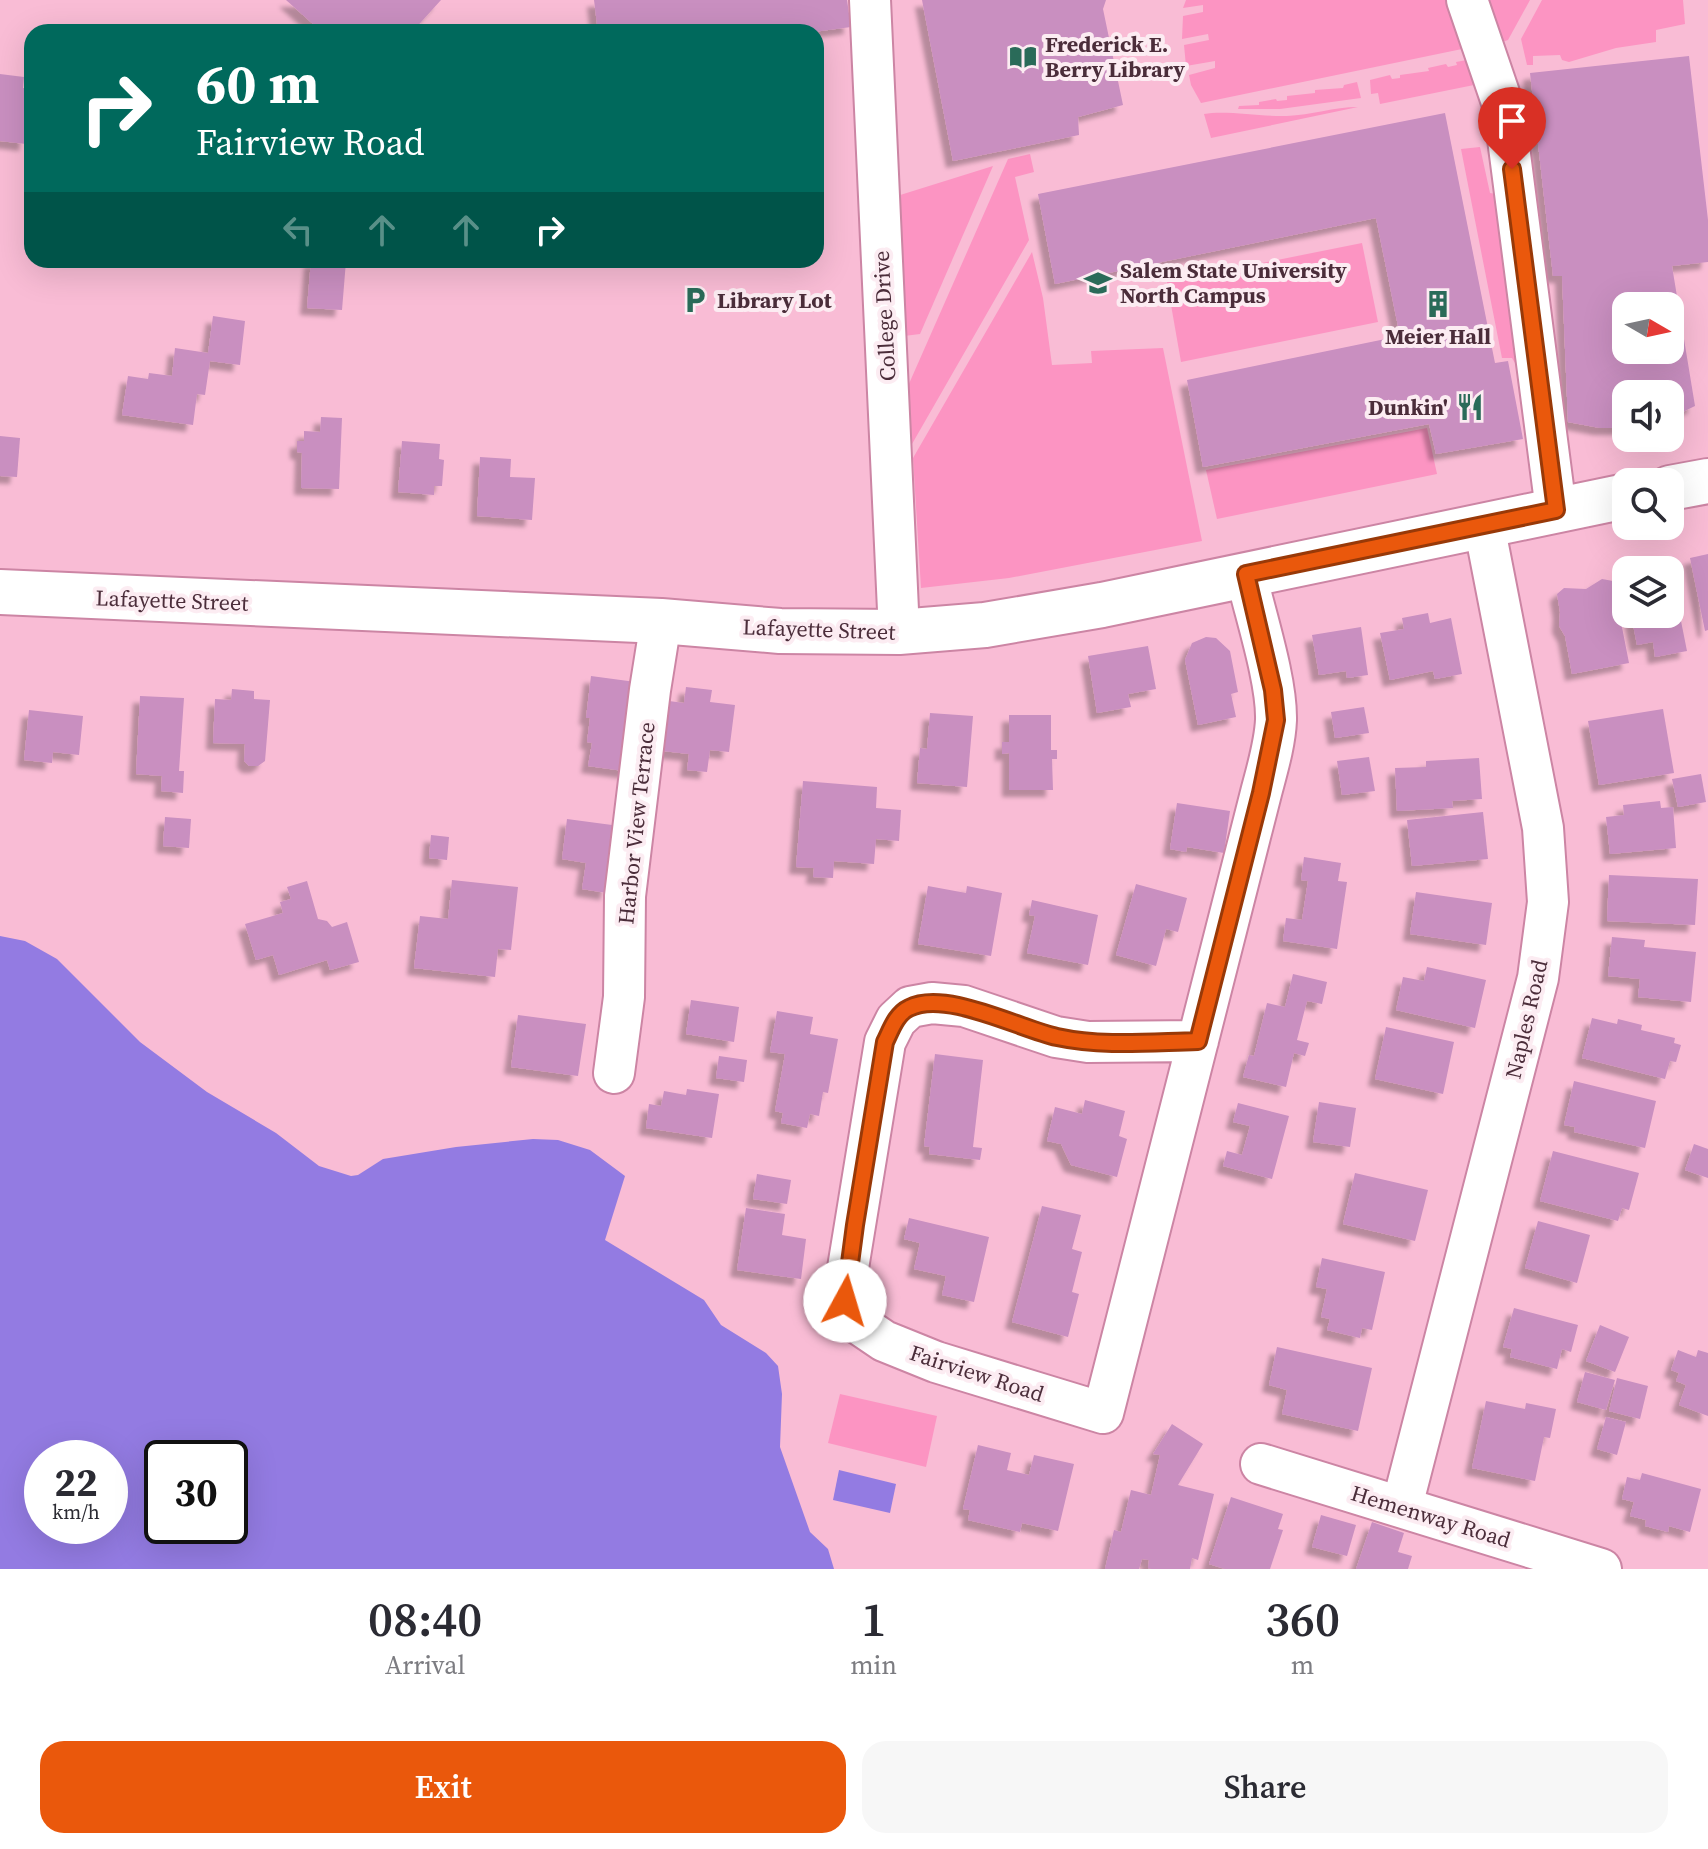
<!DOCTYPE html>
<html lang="en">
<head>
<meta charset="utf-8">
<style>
  body { margin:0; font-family:"Source Serif 4",serif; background:#f7f7f7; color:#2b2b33; height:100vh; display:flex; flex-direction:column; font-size:30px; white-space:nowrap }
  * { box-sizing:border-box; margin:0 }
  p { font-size:26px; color:#7c7c81 }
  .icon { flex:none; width:44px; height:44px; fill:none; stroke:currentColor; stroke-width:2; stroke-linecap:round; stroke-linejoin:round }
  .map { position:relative; height:1569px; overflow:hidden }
  .side { display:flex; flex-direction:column; background:#fff; flex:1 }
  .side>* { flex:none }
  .banner { position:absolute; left:24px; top:24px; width:800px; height:244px; border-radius:24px; box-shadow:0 8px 32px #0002; background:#00695c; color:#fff; overflow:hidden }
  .needle { width:52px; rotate:99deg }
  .fabs { position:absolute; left:1612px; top:292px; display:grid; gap:16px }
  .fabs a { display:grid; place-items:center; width:72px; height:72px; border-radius:16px; background:#fff; box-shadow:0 8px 32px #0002; font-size:40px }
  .speed { position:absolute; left:24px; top:1440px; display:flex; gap:16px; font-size:40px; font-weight:700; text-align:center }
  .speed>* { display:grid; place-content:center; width:104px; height:104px; border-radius:50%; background:#fff; box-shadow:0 8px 32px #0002; line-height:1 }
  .speed small { font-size:20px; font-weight:400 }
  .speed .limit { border:4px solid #111; border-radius:12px; background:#fff; color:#111 }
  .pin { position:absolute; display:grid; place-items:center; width:68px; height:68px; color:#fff; margin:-82px -34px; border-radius:50% 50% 50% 0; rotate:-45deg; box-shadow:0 0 8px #0007 }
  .pin .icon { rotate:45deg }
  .me { position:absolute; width:88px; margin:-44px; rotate:6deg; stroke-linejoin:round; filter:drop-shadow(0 0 6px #0008) }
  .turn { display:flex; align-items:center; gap:28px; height:168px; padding:0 40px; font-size:36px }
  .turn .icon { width:104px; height:104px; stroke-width:2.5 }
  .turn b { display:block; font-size:56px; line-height:68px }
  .lanes { display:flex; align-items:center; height:76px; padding:0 40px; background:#0003; justify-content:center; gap:40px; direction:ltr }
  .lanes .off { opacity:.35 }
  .eta { display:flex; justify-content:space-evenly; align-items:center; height:136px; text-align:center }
  .eta b { font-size:48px; font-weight:600; line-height:56px }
  .cta { display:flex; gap:16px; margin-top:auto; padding:16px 40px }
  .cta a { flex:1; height:92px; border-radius:24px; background:#ea580c; color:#fff; font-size:32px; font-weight:600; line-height:92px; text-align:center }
  .cta a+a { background:#f7f7f7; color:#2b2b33 }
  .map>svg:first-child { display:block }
</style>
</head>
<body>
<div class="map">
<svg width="1708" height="1569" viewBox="0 0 1708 1569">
  <defs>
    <filter id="shadow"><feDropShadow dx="-7" dy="7" stdDeviation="2" flood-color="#0004"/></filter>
  </defs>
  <rect width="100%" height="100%" fill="#f9bcd5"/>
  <g fill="#fc94c2">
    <path d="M1186,0H1451L1462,38V49L1201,103L1191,85L1189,75L1215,68V61L1186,66L1184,45L1209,40L1208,34L1182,39L1183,16L1203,12V5L1183,8Z"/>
    <path d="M1482,0H1530L1508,40L1499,43Z"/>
    <path d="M1542,0H1683L1685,24L1656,30V42L1616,48L1569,62L1562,60L1560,55L1533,56V65H1527L1521,39Z"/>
    <path d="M1467,60L1474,85L1380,104L1378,93L1371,94L1370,80L1390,75L1392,79L1400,78V75L1429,71L1428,68L1446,64L1448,67L1457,65L1456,62Z"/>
    <path d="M1357,82L1361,98L1280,109H1238L1239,106L1259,105V102L1276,99L1277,101L1287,100V96L1315,93V90L1343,88L1344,85Z"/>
    <path d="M1358,107L1211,138L1204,114C1226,110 1262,117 1287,116C1311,115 1334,107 1358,107Z"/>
    <path d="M1480,147L1490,193L1502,195L1522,398L1515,363L1512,358H1502L1461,149Z"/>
    <path d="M1030,154L1034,172L1015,177L1029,240L912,444L908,386L1008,159Z"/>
    <path d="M993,166L920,334L904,336L897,196Z"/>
    <path d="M1362,243L1378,322L1181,362L1167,282Z"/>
    <path d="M1032,252L1043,298L1052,365L1092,363L1091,351L1163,348L1202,541L1009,578L921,588L913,458Z"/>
    <path d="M1427,428L1437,474L1217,519L1206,470Z"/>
    <path d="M840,1394L937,1416L926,1467L828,1443Z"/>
  </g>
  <g fill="#937be2" fill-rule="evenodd">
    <path d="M0,936L25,941L57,959L140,1042L207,1092L276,1133L319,1166L351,1176L358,1175L383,1159L456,1147L533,1139L558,1140L590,1150L625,1176L605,1240L704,1300L721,1325L766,1353L778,1366L782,1394L780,1447L810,1532L828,1549L834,1569H0ZM42,1458H110V1526H42ZM162,1458H230V1526H162Z"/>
    <path d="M839,1470L896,1484L890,1513L833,1500Z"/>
  </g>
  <g fill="#c98fc0" fill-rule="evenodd" filter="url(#shadow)">
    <path d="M286,0H441L412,32H322Z"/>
    <path d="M594,0H847L851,27L813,32H598Z"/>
    <path d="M922,0H1106L1103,9L1123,105L1078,117L1079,135L953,161Z"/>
    <path d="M1689,56L1708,220V262L1672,266L1695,406L1670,418V394H1626V428H1600L1568,422L1562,276H1553L1530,73ZM1626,306H1670V350H1626Z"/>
    <path d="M0,74L24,77L23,88L32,89L26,144L0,141Z"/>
    <path d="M1445,113L1495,363L1508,361L1523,439L1436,454L1429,424L1203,467L1187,380L1400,336L1376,218L1055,284L1038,194Z"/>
    <path d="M311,260L346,261L342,310L307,308Z"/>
    <path d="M213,316L245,321L240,365L210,361L205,395L197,394L193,425L122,415L128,376L148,379L149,373L172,376L175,348L208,353Z"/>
    <path d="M321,417L342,418L339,489L301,488L302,453L297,452V441H304V431L320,432Z"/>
    <path d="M0,436L20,438L17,477L0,476Z"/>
    <path d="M402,441L440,444L439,459L444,460L442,486H434V495L398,492Z"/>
    <path d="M480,457L511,459L510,477L535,478L532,520L477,516Z"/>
    <path d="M1708,554V630L1705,631L1690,558Z"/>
    <path d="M1671,571L1687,651L1655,657L1653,642L1637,645L1631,614H1670Z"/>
    <path d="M1602,579L1613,581L1629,663L1572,674L1565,636L1559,626L1560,612L1557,594L1564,588L1586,589Z"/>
    <path d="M1428,613L1430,623L1451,618L1462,674L1435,679L1433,671L1390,680L1380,633L1404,629L1402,618Z"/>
    <path d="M1361,627L1368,675L1347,678L1346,671L1319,675L1312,635Z"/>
    <path d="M1206,637L1216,638L1230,651L1238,692L1231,694L1236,717L1198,725L1185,660L1192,643Z"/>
    <path d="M1148,646L1156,689L1128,694L1131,707L1097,713L1088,656Z"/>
    <path d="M591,676L643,683L631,772L588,766L592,743L587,742L590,718H586Z"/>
    <path d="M686,687L712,690L710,702L735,705L729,752L710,750L707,772L687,770L689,754L663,751L669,701L684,703Z"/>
    <path d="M232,689L254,691V699L270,700L265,761L258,766H249L244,761L245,744L213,743L215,699L231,700Z"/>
    <path d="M140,696L184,698L179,771H184L183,793L161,791L162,776L136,774Z"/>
    <path d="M1364,707L1369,733L1335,738L1331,712Z"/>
    <path d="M1663,709L1674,773L1599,785L1588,721Z"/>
    <path d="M29,710L83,716L79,755L53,752L52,763L24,760Z"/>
    <path d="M930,713L973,716L967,787L917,783L920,748L927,749Z"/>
    <path d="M1009,715H1051V750H1057V759H1052L1053,790H1009V753L1002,754V742H1009Z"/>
    <path d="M1369,757L1375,791L1342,795L1337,761Z"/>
    <path d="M1479,758L1482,799L1452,801L1453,808L1397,811L1395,768L1426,767V761Z"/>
    <path d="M1701,774L1706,802L1678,807L1672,779Z"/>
    <path d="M803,781L877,787L876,808L901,810L899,841L876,839L874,864L834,861L833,878L813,877L814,868L796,867Z"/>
    <path d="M1660,801L1661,808L1673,807L1676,848L1610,854L1606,817L1624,815L1623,805Z"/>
    <path d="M1177,803L1230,811L1224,853L1187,847L1186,852L1170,849Z"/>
    <path d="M1483,812L1488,859L1412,866L1407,820Z"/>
    <path d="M165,817L191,819L189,848L163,846Z"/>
    <path d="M567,819L612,825V820L622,821L607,893L582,889L586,863L562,859Z"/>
    <path d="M431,835L449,837L447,860L429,858Z"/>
    <path d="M1304,857L1341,863L1338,881L1347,882L1337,949L1283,941L1286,918L1302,920L1308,881L1301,880Z"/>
    <path d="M1609,875L1698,879L1695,925L1607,921Z"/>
    <path d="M452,880L518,887L511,950L498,949L495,977L414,968L420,916L448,919Z"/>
    <path d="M307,881L318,919L327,921L332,927L347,922L359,962L330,970L327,960L279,975L273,955L256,960L245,924L283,913L280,902L291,899L287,887Z"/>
    <path d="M1136,884L1187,898L1178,932L1166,929L1156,966L1116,955Z"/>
    <path d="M928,886L966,893L967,886L1002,893L991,956L918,944Z"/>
    <path d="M1416,892L1492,903L1486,945L1410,934Z"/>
    <path d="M1032,900L1098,915L1088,965L1027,953L1035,916L1029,915Z"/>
    <path d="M1612,937L1645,940L1644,947L1696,952L1691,1002L1638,997L1640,979L1608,976Z"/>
    <path d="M1427,967L1486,980L1475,1028L1396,1010L1403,977L1424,981Z"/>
    <path d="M1293,974L1327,982L1322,1004L1307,1001L1297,1040L1309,1043L1305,1056L1294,1053L1286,1087L1243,1077L1249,1055L1254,1056L1267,1003L1285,1007Z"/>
    <path d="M691,1000L739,1007L734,1042L686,1034Z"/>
    <path d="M777,1011L813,1017L810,1034L838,1039L828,1093L823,1092L819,1116L810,1114L807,1128L781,1123L783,1113L775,1111L785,1054L770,1052Z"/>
    <path d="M518,1015L586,1024L578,1076L511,1067Z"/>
    <path d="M1592,1018L1617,1024L1618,1019L1642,1025L1641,1030L1675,1038L1674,1043L1681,1045L1676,1062L1670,1061L1665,1079L1582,1058Z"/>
    <path d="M1386,1027L1454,1042L1443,1094L1375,1079Z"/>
    <path d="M935,1054L983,1060L973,1147L982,1148L980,1160L929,1154L930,1147L924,1146Z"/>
    <path d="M719,1056L747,1060L744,1082L716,1078Z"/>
    <path d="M1574,1081L1656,1101L1645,1148L1574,1132L1575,1127L1564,1125Z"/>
    <path d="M687,1089L719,1094L712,1138L646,1128L649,1104L661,1106L664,1091L686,1095Z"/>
    <path d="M1085,1100L1125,1111L1119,1136L1127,1139L1117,1177L1071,1165L1061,1144L1047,1141L1055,1107L1082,1114Z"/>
    <path d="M1319,1102L1356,1108L1350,1147L1313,1142Z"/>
    <path d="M1238,1103L1289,1116L1272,1179L1223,1166L1227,1151L1242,1155L1250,1126L1233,1122Z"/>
    <path d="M1694,1144L1708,1149V1178L1685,1170Z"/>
    <path d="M1553,1151L1639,1173L1629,1210L1622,1208L1618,1221L1540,1201Z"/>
    <path d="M1355,1173L1428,1190L1415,1241L1343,1224Z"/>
    <path d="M757,1174L791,1180L787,1204L753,1199Z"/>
    <path d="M1042,1206L1081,1215L1072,1249L1082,1252L1072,1292L1079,1294L1068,1337L1012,1322Z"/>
    <path d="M746,1208L785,1214L782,1235L806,1239L801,1279L737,1270Z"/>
    <path d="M909,1218L989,1237L974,1302L942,1295L946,1276L914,1269L920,1243L904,1239Z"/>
    <path d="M1538,1221L1590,1235L1577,1283L1525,1268Z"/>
    <path d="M1322,1258L1385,1272L1372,1330L1362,1328L1360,1338L1327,1330L1330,1319L1321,1317L1327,1289L1316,1287Z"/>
    <path d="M1514,1308L1578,1325L1571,1352L1562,1349L1557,1369L1510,1357L1512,1349L1503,1347Z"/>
    <path d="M1600,1325L1629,1337L1615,1372L1586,1361Z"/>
    <path d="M1277,1347L1372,1368L1358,1431L1282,1414L1287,1390L1269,1385Z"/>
    <path d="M1678,1350L1696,1357L1698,1350L1708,1353V1416L1679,1405L1686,1385L1676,1381L1679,1373L1671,1370Z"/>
    <path d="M1585,1372L1615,1380L1606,1410L1577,1402Z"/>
    <path d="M1617,1378L1648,1386L1640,1419L1609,1411Z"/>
    <path d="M1486,1401L1525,1409L1526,1403L1556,1409L1550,1438L1544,1437L1535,1481L1472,1468Z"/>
    <path d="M1606,1417L1626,1422L1617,1455L1597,1449Z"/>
    <path d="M1172,1424L1203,1444L1178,1485L1214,1494L1198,1560L1192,1558L1190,1569H1152L1148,1568L1149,1560L1142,1559L1139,1569H1105L1114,1530L1121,1532L1131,1490L1151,1495L1160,1455L1153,1454Z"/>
    <path d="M978,1445L1011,1453L1007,1470L1029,1475L1034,1455L1074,1464L1058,1531L1022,1523L1020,1532L968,1520L970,1510L963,1509Z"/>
    <path d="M1642,1473L1701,1489L1690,1532L1669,1526L1668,1532L1645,1526L1646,1520L1630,1516L1634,1502L1622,1499L1627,1477L1640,1480Z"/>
    <path d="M1231,1497L1283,1514L1278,1529L1283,1530L1270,1569H1225L1209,1564Z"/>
    <path d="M1321,1515L1356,1525L1347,1556L1312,1547Z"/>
    <path d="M1372,1522L1404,1533L1398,1552L1412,1556L1408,1569H1356Z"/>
  </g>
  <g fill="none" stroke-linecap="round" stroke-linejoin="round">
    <g stroke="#cc85a4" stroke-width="44">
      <g id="minor">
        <path d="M870,0L899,632"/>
        <path d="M1467,0L1504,108L1556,510"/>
        <path d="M1198,1041L1088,1042L1056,1037L964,1006L932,1003L910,1007L896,1020L885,1042L847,1274L845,1301L853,1320L884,1341L936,1362L1103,1413L1261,793C1267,770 1275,744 1276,720C1277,680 1255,614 1246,574"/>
        <path d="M614,1073L624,997L625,896L650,690L661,621"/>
        <path d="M1261,1464L1601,1569"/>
        <path d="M1402,1506L1538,978L1548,902L1543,828L1484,525"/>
      </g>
    </g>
    <g stroke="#cc85a4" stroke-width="48">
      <g id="major">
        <path d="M1670,488L1708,481"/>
        <path d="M0,592L661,621L780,631L899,632L985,625L1102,605L1626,496"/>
      </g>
    </g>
    <use href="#minor" stroke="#fff" stroke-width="40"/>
    <use href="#major" stroke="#fff" stroke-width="44"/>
  </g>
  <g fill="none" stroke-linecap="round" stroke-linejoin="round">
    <g stroke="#983908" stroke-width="20">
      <path id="route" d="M845,1301L855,1225L885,1042C891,1030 896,1014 909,1008C945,989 1020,1029 1057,1037C1103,1047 1151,1042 1198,1041L1261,793L1276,720L1273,690L1246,574L1556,510L1512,169"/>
    </g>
    <use href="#route" stroke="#ea580c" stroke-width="14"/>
  </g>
  <defs>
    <g id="library-bare" transform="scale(2.16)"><path d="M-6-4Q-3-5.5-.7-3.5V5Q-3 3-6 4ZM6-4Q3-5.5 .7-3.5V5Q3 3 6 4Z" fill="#2a6b59" stroke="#fcecf2" stroke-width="2.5" paint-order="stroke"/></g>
    <g id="university-bare" transform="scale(2.16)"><path d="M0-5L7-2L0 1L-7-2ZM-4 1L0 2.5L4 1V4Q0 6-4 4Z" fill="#2a6b59" stroke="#fcecf2" stroke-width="2.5" paint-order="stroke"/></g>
    <g id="parking-bare" transform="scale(2.16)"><path d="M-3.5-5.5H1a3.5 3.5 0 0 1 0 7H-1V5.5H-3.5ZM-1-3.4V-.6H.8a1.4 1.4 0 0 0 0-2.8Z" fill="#2a6b59" stroke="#fcecf2" stroke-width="2.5" paint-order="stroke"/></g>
    <g id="building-bare" transform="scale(2.16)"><path d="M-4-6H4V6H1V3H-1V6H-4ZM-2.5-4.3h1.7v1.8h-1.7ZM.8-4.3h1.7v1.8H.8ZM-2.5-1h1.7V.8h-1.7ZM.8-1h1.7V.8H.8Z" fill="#2a6b59" stroke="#fcecf2" stroke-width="2.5" paint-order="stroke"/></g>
    <g id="restaurant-bare" transform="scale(2.16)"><path d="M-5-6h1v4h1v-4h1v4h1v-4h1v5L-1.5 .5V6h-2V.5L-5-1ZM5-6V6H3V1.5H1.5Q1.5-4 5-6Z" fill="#2a6b59" stroke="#fcecf2" stroke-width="2.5" paint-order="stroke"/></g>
  </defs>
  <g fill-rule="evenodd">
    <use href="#library-bare" x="1023" y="57"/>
    <use href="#university-bare" x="1098" y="283"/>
    <use href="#parking-bare" x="695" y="300"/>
    <use href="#building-bare" x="1438" y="304"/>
    <use href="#restaurant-bare" x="1470" y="407"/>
  </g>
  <g text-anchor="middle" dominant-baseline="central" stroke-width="8" stroke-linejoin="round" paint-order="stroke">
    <g font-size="22" font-weight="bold" fill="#4b2d3a" stroke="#fcecf2" text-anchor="start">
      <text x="1045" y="44">Frederick E.<tspan x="1045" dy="25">Berry Library</tspan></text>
      <text x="1120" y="270">Salem State University<tspan x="1120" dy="25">North Campus</tspan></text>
      <text x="717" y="300">Library Lot</text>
      <text x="1438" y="336" text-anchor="middle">Meier Hall</text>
      <text x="1448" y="407" text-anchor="end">Dunkin'</text>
    </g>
    <g font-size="22" fill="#4b2d3a" stroke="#fcecf2">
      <text transform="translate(884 316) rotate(-93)">College Drive</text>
      <text transform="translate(172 600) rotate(2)">Lafayette Street</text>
      <text transform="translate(819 629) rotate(2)">Lafayette Street</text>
      <text transform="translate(636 823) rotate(-84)">Harbor View Terrace</text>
      <text transform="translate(1526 1019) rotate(-77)">Naples Road</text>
      <text transform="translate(977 1373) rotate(18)">Fairview Road</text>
      <text transform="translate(1431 1516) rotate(17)">Hemenway Road</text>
    </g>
  </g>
</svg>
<div class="fabs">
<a><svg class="needle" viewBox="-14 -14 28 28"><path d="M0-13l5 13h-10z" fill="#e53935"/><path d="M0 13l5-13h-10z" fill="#7c7c81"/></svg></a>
<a><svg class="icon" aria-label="sound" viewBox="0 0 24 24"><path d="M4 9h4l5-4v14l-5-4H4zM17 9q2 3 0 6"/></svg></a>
<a><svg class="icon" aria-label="search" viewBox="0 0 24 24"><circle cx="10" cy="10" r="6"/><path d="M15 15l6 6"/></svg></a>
<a><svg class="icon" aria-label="layers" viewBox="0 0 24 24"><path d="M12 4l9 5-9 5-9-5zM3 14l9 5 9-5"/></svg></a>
</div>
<div class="speed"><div>22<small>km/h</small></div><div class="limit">30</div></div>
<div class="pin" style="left:1512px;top:169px;background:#d93025"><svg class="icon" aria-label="arrive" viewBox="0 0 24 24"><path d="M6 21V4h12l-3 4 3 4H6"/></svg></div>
<svg class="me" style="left:845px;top:1301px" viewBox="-20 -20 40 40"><circle r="19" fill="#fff"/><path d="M0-13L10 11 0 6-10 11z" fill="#ea580c"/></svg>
<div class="banner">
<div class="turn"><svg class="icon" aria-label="right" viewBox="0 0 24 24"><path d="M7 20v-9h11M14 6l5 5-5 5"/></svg><div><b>60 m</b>Fairview Road</div></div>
<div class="lanes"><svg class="icon off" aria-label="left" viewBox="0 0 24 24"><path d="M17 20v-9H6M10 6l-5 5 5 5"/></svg><svg class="icon off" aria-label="ahead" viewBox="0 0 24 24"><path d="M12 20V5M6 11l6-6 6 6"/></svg><svg class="icon off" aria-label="ahead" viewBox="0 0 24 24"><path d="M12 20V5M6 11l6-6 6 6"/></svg><svg class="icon" aria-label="right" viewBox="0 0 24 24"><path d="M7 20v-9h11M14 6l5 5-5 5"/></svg></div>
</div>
</div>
<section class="side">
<div class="eta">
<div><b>08:40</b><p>Arrival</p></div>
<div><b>1</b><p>min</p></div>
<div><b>360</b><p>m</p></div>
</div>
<div class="cta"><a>Exit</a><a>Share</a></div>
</section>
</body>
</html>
